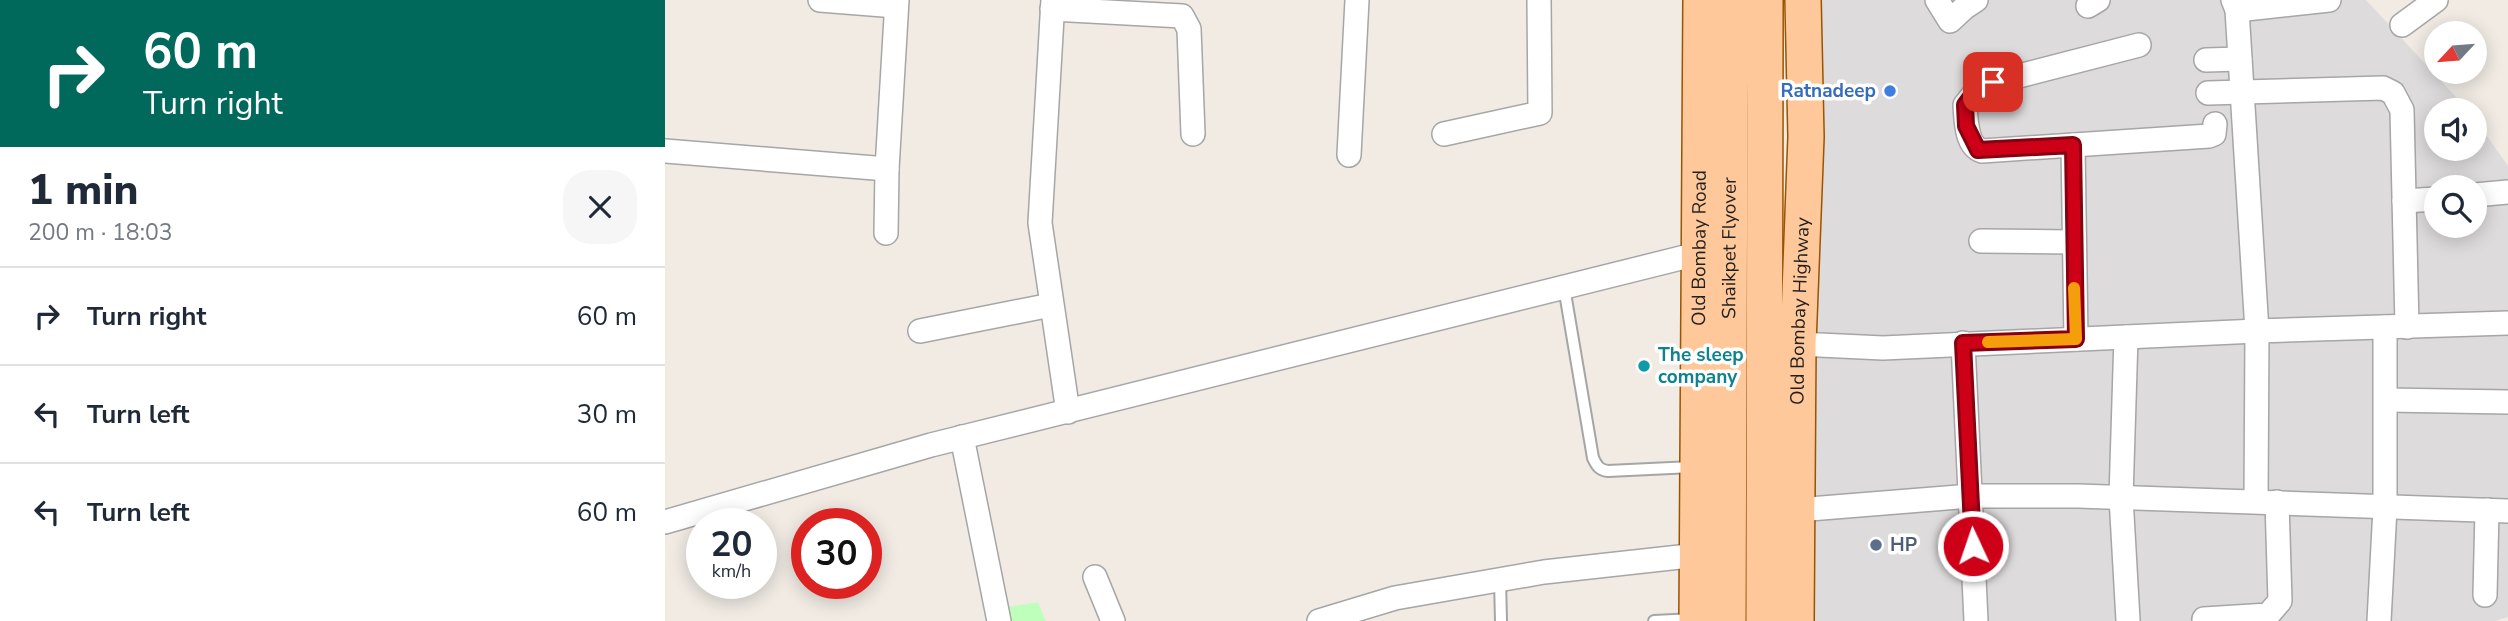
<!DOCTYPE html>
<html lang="en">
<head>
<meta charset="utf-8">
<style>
  body { margin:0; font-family:"Nunito Sans",sans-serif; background:#f6f6f7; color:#1f2937; height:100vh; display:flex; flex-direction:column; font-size:26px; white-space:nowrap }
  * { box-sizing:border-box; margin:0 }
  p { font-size:23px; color:#747a83 }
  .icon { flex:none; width:38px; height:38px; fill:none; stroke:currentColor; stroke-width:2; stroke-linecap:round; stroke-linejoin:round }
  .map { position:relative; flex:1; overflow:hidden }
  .sheet { display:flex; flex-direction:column; background:#fff; width:665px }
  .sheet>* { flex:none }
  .guide { background:#00695c; color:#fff; overflow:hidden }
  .needle { width:46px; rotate:244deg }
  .fabs { position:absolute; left:1759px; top:21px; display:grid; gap:14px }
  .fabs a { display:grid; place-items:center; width:63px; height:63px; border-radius:50%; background:#fff; box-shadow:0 4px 18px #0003; font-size:35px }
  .speed { position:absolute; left:21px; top:508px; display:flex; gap:14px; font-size:35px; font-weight:700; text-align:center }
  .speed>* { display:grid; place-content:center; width:91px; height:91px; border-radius:50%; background:#fff; box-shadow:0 4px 18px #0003; line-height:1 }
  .speed small { font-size:18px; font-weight:400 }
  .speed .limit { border:10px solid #d22; background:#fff; color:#111 }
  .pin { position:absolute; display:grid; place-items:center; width:60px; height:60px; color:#fff; margin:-30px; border-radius:14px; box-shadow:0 4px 10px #0006 }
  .me { position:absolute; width:77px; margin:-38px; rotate:357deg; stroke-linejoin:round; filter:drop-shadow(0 0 5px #0008) }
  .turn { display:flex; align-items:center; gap:24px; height:147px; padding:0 28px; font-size:32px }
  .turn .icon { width:91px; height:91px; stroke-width:2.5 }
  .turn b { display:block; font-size:49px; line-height:60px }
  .round { display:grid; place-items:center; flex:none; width:74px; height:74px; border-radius:28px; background:#f6f6f7 }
  .overview { display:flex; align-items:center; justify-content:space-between; height:119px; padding:0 28px }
  h1 { font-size:42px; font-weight:800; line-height:52px }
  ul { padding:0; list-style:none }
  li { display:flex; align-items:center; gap:21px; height:98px; padding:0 28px; border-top:2px solid #e0e1e3 }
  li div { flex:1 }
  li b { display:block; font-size:26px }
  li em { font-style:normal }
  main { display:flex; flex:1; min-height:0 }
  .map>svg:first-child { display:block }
</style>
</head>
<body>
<main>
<section class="sheet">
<div class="guide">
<div class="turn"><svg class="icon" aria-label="right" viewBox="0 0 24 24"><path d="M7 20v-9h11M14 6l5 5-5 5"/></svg><div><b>60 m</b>Turn right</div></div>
</div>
<div class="overview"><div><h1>1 min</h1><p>200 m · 18:03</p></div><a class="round"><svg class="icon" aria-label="close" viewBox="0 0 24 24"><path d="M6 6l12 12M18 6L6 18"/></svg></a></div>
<ul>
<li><svg class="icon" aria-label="right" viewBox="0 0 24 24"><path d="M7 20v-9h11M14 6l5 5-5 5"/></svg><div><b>Turn right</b></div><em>60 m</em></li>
<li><svg class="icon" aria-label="left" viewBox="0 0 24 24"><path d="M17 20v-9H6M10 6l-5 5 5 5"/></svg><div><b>Turn left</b></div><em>30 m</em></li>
<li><svg class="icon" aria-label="left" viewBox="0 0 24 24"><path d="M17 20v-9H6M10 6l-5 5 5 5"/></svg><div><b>Turn left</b></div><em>60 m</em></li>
</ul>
</section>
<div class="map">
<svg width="1843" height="621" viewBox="0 0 1843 621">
  <rect width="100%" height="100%" fill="#f1ebe4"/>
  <path fill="#dddbdc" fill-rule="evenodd" d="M1143,0H1701L1803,110H1771V149H1810V119L1843,166V617L1830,621H1146ZM1771,187H1810V226H1771Z"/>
  <path fill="#bfffbc" d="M373,602L381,621H345L343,607Z"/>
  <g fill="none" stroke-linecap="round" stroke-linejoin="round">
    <g stroke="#a6a6a6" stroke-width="14">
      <g id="service">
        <path d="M899,287L928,458C932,466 934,470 943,471L1027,467"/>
        <path d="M835,580L836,621"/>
        <path d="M989,621L1029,619"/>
      </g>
    </g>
    <g stroke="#a6a6a6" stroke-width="26">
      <g id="minor">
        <path d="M155,0L231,6"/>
        <path d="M388,0L375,223L403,412"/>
        <path d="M1272,0L1285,21L1299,8L1311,0"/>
        <path d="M1568,0L1572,10L1592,331L1591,501"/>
        <path d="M1423,6L1433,0"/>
        <path d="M387,9L517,16L524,29L528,134"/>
        <path d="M1572,10L1664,0"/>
        <path d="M1737,25L1771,0"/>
        <path d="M1474,45L1319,85L1312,90L1300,105C1301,120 1301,146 1317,151L1544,136L1549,134L1550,124"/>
        <path d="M1541,60L1575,59"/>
        <path d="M1543,93L1718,88L1728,93L1737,110L1742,327"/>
        <path d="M779,134L875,113L874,0"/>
        <path d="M1408,145L1411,339"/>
        <path d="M0,151L222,169"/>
        <path d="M684,155L692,0"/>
        <path d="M1810,195L1843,192"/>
        <path d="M1739,201L1771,199"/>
        <path d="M221,233L222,169L232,0"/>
        <path d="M1316,241L1407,242"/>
        <path d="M255,331L386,305"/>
        <path d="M1461,337L1456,497L1463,620"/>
        <path d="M1298,343L1311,621"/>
        <path d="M1133,344L1218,348L1592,331L1843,323"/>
        <path d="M1722,400L1843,402"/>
        <path d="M297,437L334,621"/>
        <path d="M1132,510L1306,496H1413L1843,511"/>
        <path d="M0,522L266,445L1036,253"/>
        <path d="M430,577L448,621"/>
        <path d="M1820,595L1822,510"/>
        <path d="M1539,619L1603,615L1615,601L1612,502"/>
        <path d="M654,621L730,598L879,572L1033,555"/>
        <path d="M1714,621L1720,508V327"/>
      </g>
    </g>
    <g stroke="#995400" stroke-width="38">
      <g id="primary">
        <path id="s1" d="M1032,621L1036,0"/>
        <path id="s2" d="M1063,621L1065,108L1067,0"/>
        <path d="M1099,621L1100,0"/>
        <path id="s3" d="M1131,621L1133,344L1141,137L1138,0"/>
      </g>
    </g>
    <use href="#service" stroke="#fff" stroke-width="10"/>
    <use href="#minor" stroke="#fff" stroke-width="23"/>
    <use href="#primary" stroke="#ffc89a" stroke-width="35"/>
  </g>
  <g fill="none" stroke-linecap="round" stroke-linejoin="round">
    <g stroke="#850010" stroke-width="18">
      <path id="route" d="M1308,546L1298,343L1411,339L1408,145L1313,150L1301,126L1300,105L1312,89L1328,82"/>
    </g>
    <use href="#route" stroke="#cd0018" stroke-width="12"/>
    <path stroke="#f59e0b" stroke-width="12" d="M1323,342L1411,339L1409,288"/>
  </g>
  <circle fill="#3f7fe0" stroke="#fff" stroke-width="2.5" cx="1225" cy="91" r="7"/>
  <circle fill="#0f9aa8" stroke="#fff" stroke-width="2.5" cx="979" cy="366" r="7"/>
  <circle fill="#5c6f8a" stroke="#fff" stroke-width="2.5" cx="1211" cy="545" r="7"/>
  <g text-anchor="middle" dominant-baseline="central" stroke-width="7" stroke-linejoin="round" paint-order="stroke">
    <g font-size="19" font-weight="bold" fill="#366cbe" stroke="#fff" text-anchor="end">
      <text x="1211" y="91">Ratnadeep</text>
    </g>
    <g font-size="19" fill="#1f1f1f" stroke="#fff">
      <text stroke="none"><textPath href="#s2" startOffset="373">Shaikpet Flyover</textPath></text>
      <text stroke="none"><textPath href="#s1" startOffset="373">Old Bombay Road</textPath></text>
      <text stroke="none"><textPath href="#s3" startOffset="310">Old Bombay Highway</textPath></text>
    </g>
    <g font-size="19" font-weight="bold" fill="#0d838f" stroke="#fff" text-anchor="start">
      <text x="993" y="355">The sleep<tspan x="993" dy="22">company</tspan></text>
    </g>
    <g font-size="19" font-weight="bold" fill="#4e5e75" stroke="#fff" text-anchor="start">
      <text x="1225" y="545">HP</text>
    </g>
  </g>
</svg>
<div class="fabs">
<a><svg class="needle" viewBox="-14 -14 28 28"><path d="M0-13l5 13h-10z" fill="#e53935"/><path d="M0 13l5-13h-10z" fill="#747a83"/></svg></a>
<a><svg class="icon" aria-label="sound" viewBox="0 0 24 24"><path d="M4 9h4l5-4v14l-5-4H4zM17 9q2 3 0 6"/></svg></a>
<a><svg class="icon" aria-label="search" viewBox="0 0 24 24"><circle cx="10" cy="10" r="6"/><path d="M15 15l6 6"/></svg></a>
</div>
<div class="speed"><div>20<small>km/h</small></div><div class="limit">30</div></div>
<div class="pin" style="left:1328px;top:82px;background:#d93025"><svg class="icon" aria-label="arrive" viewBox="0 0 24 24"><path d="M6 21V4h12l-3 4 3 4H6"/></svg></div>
<svg class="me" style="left:1308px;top:546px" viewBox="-20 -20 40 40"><circle r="17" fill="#cd0018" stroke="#fff" stroke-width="3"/><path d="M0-11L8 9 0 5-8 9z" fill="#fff"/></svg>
</div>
</main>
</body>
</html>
